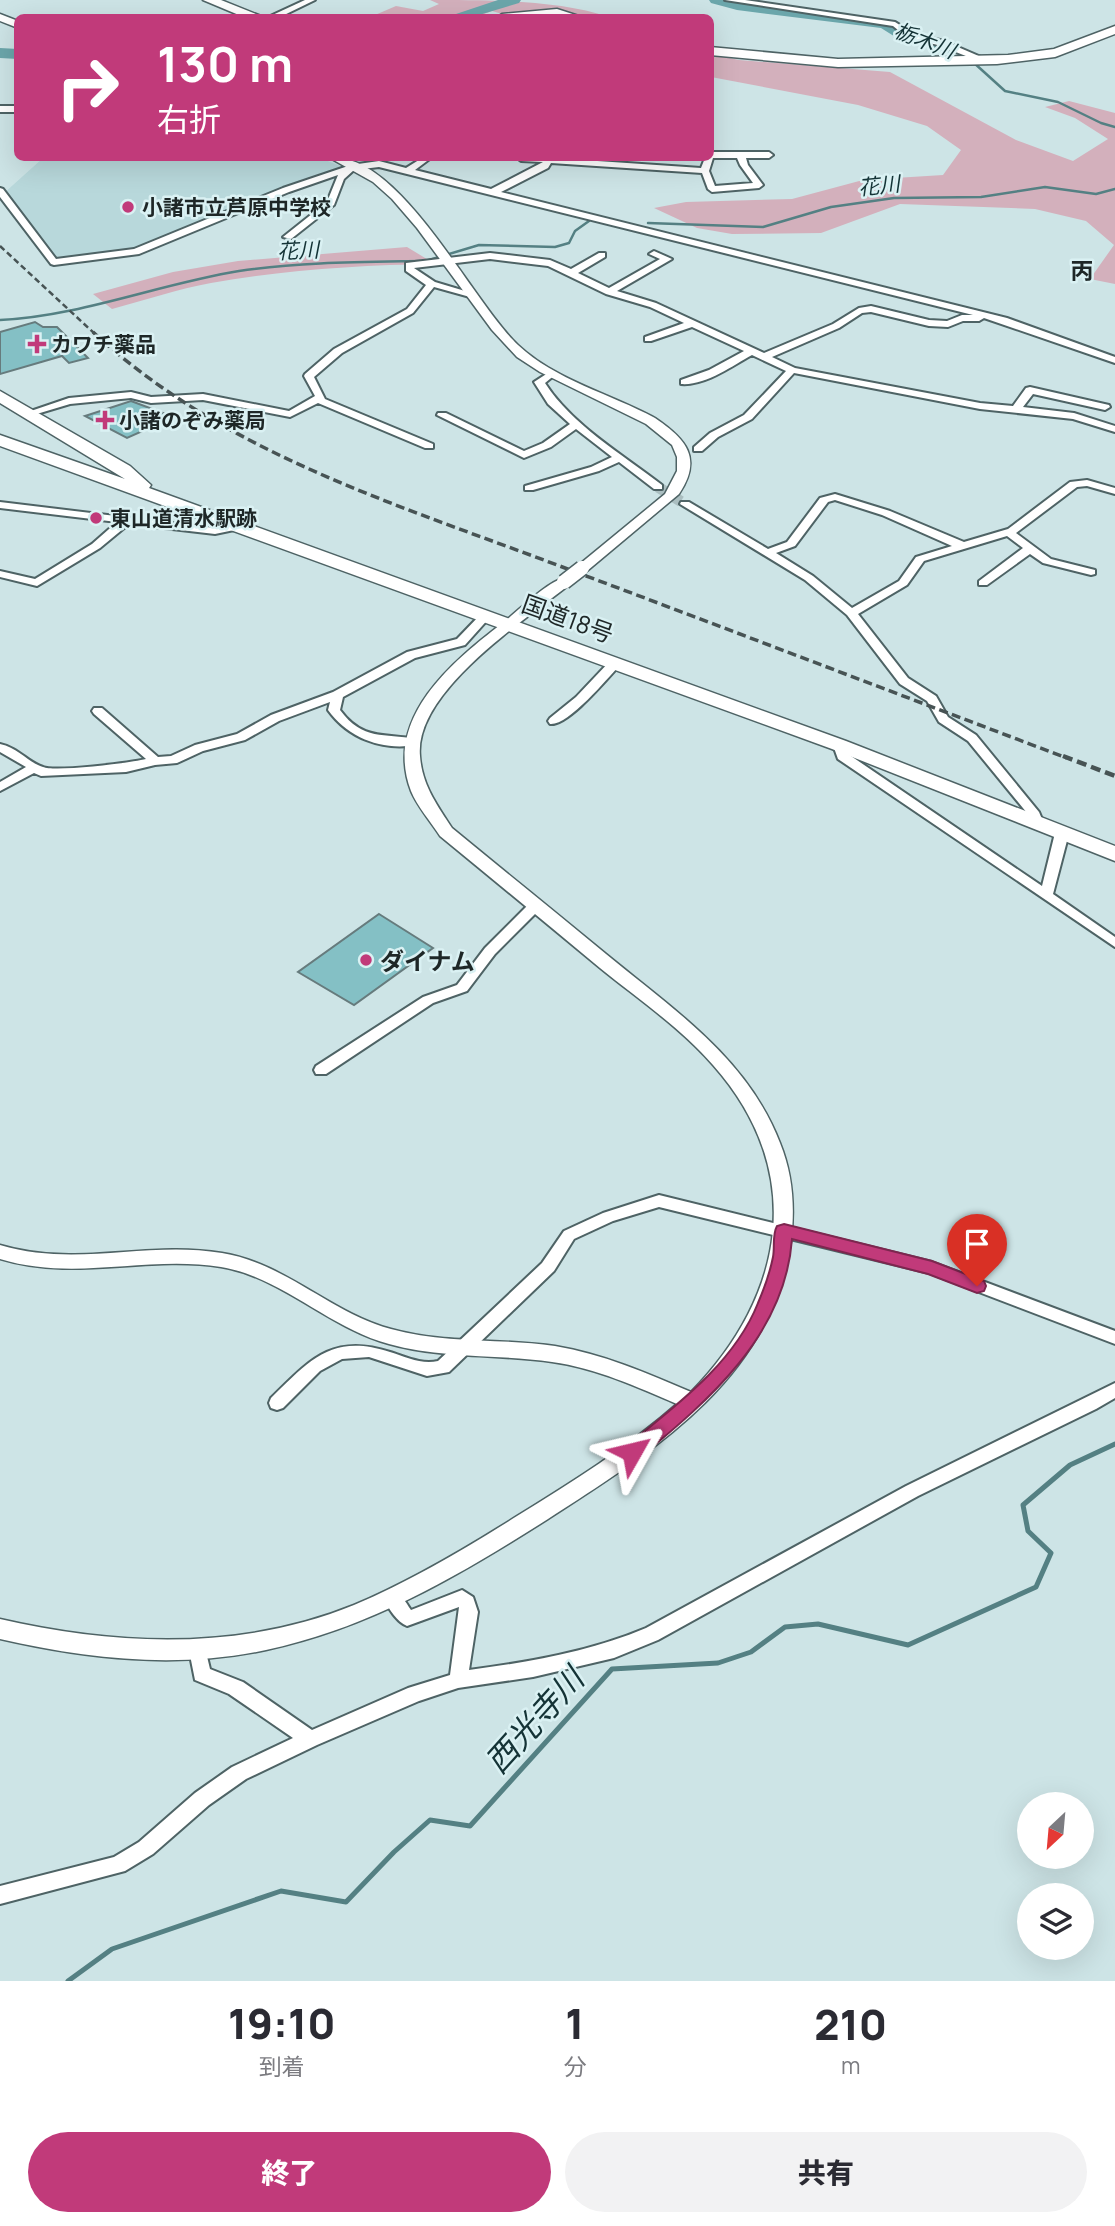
<!DOCTYPE html>
<html lang="ja">
<head>
<meta charset="utf-8">
<style>
  body { margin:0; font-family:Manrope,"Noto Sans JP",sans-serif; background:#f2f2f3; color:#2b2b33; height:100vh; display:flex; flex-direction:column; font-size:26px; white-space:nowrap }
  * { box-sizing:border-box; margin:0 }
  p { font-size:23px; color:#7c7c81 }
  .icon { flex:none; width:38px; height:38px; fill:none; stroke:currentColor; stroke-width:2; stroke-linecap:round; stroke-linejoin:round }
  .map { position:relative; height:1981px; overflow:hidden }
  .side { display:flex; flex-direction:column; background:#fff; flex:1 }
  .side>* { flex:none }
  .guide { position:absolute; left:14px; top:14px; width:700px; height:147px; border-radius:10px; box-shadow:0 7px 28px #0002; background:#c13a7a; color:#fff; overflow:hidden }
  .needle { width:46px; rotate:206deg }
  .buttons { position:absolute; left:1017px; top:1792px; display:grid; gap:14px }
  .buttons a { display:grid; place-items:center; width:77px; height:77px; border-radius:50%; background:#fff; box-shadow:0 7px 28px #0002; font-size:35px }
  .pin { position:absolute; display:grid; place-items:center; width:60px; height:60px; color:#fff; margin:-72px -30px; border-radius:50% 50% 50% 0; rotate:-45deg; box-shadow:0 0 7px #0007 }
  .pin .icon { rotate:45deg }
  .me { position:absolute; width:77px; margin:-38px; rotate:53deg; stroke-linejoin:round; filter:drop-shadow(0 0 5px #0008) }
  .turn { display:flex; align-items:center; gap:24px; height:147px; padding:0 28px; font-size:32px }
  .turn .icon { width:91px; height:91px; stroke-width:2.5 }
  .turn b { display:block; font-size:49px; line-height:60px }
  .eta { display:flex; justify-content:space-evenly; align-items:center; height:119px; text-align:center }
  .eta b { font-size:42px; font-weight:800; line-height:49px }
  .cta { display:flex; gap:14px; margin-top:auto; padding:14px 28px }
  .cta a { flex:1; height:80px; border-radius:42px; background:#c13a7a; color:#fff; font-size:28px; font-weight:800; line-height:80px; text-align:center }
  .cta a+a { background:#f2f2f3; color:#2b2b33 }
  .map>svg:first-child { display:block }
</style>
</head>
<body>
<div class="map">
<svg width="1115" height="1981" viewBox="0 0 1115 1981">
  <rect width="100%" height="100%" fill="#cde4e6"/>
  <path fill="#b8d8db" d="M43,158H320L343,167H354L269,197L136,252L54,262L3,194Z"/>
  <g fill="#d3b0bc">
    <path d="M430,0C484,0 560,0 608,17H513L492,11L473,18H368L396,6L423,11L439,4Z"/>
    <path d="M711,54L739,60L890,72L1016,140L1073,161L1108,139L1075,118L1045,107L1069,101L1115,113V284L1090,279L1114,245L1086,221L1035,209L900,204L821,233L732,234L697,228L654,208L686,202L792,199L863,180L943,175L961,150L927,126L858,105L711,77Z"/>
    <path d="M407,247L435,264C360,265 285,270 211,283C178,289 145,300 112,309L93,294L173,272L238,261Z"/>
  </g>
  <g fill="none" stroke-linecap="round" stroke-linejoin="round">
    <g stroke="#548083" stroke-width="2.5">
      <path d="M973,62L1005,91L1058,102L1101,123L1115,127"/>
      <path d="M648,223L763,227L831,207L894,198L981,197L1045,187L1096,194L1115,189"/>
      <path d="M429,260L479,245L555,247L569,243L575,231L589,221"/>
      <path d="M0,320C81,316 159,284 239,271C299,262 360,262 420,261"/>
    </g>
    <path stroke="#548083" stroke-width="5" d="M68,1981L112,1949L281,1891L346,1902L394,1852L430,1820L470,1826L612,1669L718,1663L751,1652L785,1627L818,1624L908,1645L1036,1587L1051,1553L1028,1531L1023,1505L1070,1465L1115,1444"/>
    <g fill="#6ba6ab" fill-rule="evenodd">
      <path d="M498,0H521L519,3L469,18H444Z"/>
      <path d="M709,0H732L885,20L907,32L957,47L960,50L952,55L947,53L897,38L881,28L737,10L711,3Z"/>
      <path d="M0,48L18,49V59L0,58Z"/>
    </g>
  </g>
  <g fill="#84c0c5" stroke="#667b7d" stroke-width="2">
    <path d="M35,322L43,327H57L88,358L69,363L62,356L0,374V332Z"/>
    <path d="M131,401L174,417L127,438L85,416Z"/>
    <path d="M379,914L433,948L354,1005L298,972Z"/>
  </g>
  <g fill="none" stroke-linecap="round" stroke-linejoin="round">
    <path stroke="#aabec0" stroke-width="11" stroke-dasharray="11 5" stroke-linecap="butt" d="M658,487L685,504"/>
    <g stroke="#4e6365" stroke-width="4">
      <g id="minor">
        <path d="M305,0H315L278,18H266Z"/>
        <path d="M725,0H745L895,22L914,34L944,41L988,60L981,62L938,45L908,38L893,26Z"/>
        <rect x="0" y="106" width="18" height="6"/>
        <path d="M710,152H769L773,155L769,158H746L748,165L763,185L759,188L712,192L708,189L702,173L551,163L548,168L501,192L1007,318L1115,357V363L984,318L979,321H963L948,327L929,326L871,312L862,313L839,328L772,357L795,368L980,403L1013,406L1026,388L1030,387L1109,405L1110,407L1105,410L1033,394L1023,407L1074,413L1115,426V432L1073,419L980,409L794,373L752,419L718,437L702,451H694V447L710,433L744,415L786,371L752,355C732,366 705,386 681,384V380L709,370L744,351L692,327L651,341H645V337L684,323L650,307L606,294L548,266L490,259L414,268L435,282L475,294L470,297L434,287L413,313L342,353L314,377L325,399L433,444V448H425L318,403L290,417L203,400L151,403L131,398L70,404L30,416L25,413L69,398L131,392L151,397L203,394L289,411L315,396L304,376L305,374L334,349L407,309L426,285L406,271V263L490,253L550,260L571,269L599,253H605V257L578,273L609,288L660,259L649,254L654,251L672,259L617,291L656,303L764,353L833,324L859,308L871,306L929,320L947,321L962,315H973L379,167L354,170L344,179L334,205L291,239L283,237L327,202L338,175L289,192L139,254L54,265L51,264L0,197V188L3,189L56,259L134,249L283,188L351,165L379,161L406,168L422,158H431L415,170L491,189L543,162L521,161L517,158H553L701,168L705,158H710ZM713,158H737L740,165L753,183L715,186L709,171Z"/>
        <path d="M551,371L556,374L545,383C572,425 622,454 662,485V489H654L619,462L599,471L533,490H525V486L591,467L612,457L576,429L551,447L524,458L437,415L438,413H446L524,451L543,443L570,424L548,404L534,382Z"/>
        <path d="M1087,480L1115,488V494L1087,486L1077,487L1016,533L1051,559L1095,570V574L1091,575L1043,563L1030,554L987,585H979V581L1023,548L1007,536L924,561L907,585L858,614L908,678L936,696L948,717L976,735L1039,812L1044,824L1038,828L1033,827L1027,813L968,741L939,722L927,701L900,684L847,615L805,580L680,504L681,502H689L768,549L787,542L820,498L835,494L890,511L964,542L1008,529L1070,482ZM835,500L882,515L952,546L916,557L899,581L852,608L813,576L776,553L795,546L828,502Z"/>
        <path d="M0,502L215,528L235,524L241,527L239,529L215,534L129,524L100,548L37,586L0,577V571L35,579L92,544L117,522L0,508Z"/>
        <path d="M485,613L491,616L465,645L415,658L343,697L340,710C363,741 384,733 416,739L418,742L416,745C382,751 348,738 328,710L330,702L279,721L245,740L203,751L177,763L155,765L126,772L41,776L34,773L0,791V782L26,767L0,752V744C19,748 27,762 43,767C55,772 130,763 146,759L94,714L92,711L94,708H102L158,757L171,756L195,745L237,734L271,715L333,692L407,652L457,639L481,614Z"/>
        <path d="M615,659L619,660V666C606,680 568,726 550,724L548,721L550,718L576,697L611,660Z"/>
        <path d="M839,741L845,745L848,754L1042,886L1055,833L1062,829L1067,830L1069,833L1053,894L1115,937V947L838,759L833,745Z"/>
        <path d="M535,902L540,903L542,906L540,909L495,954L467,991L433,1003L326,1074H316L314,1070L316,1066L423,997L457,985L485,948L530,903Z"/>
        <path d="M659,1195L932,1262L1115,1331V1344L929,1273L659,1207L613,1221L574,1239L554,1271L449,1372L427,1376L369,1357L342,1359L320,1371L283,1408L277,1410L271,1408L269,1403L271,1398C310,1360 332,1333 390,1352C406,1357 422,1365 438,1361L542,1263L564,1231L603,1213Z"/>
        <path d="M1115,1383V1398L1096,1409L918,1496L658,1640L614,1658L533,1677L458,1688L419,1701L317,1745L246,1779L209,1805L153,1854L125,1871L0,1904V1886L114,1857L139,1842L195,1793L232,1767L293,1738L229,1694L195,1680L189,1650L192,1644L198,1642L204,1644L210,1669L243,1682L312,1730L408,1688L450,1675L459,1607L407,1626C397,1622 389,1609 384,1599L387,1594C400,1589 404,1600 411,1610L462,1590L473,1597L478,1612L469,1670C529,1662 589,1652 646,1628L906,1486Z"/>
      </g>
    </g>
    <g stroke="#4e6365" stroke-width="3">
      <g id="tertiary">
        <path d="M0,14L18,21V28L0,21Z"/>
        <path d="M330,158C399,151 472,302 518,345C555,380 611,394 655,418C686,439 703,458 679,494L587,571L582,572L575,568L665,494L677,471V457L672,445L646,424L540,372L517,357L492,330L417,228L392,199L373,182Z"/>
        <path d="M564,578L569,579V585C524,621 414,692 420,756C422,785 437,805 452,828C503,870 555,912 606,954C673,1009 748,1059 780,1143C793,1175 795,1207 791,1241C772,1377 655,1450 548,1519C460,1575 370,1628 266,1650C177,1669 87,1659 0,1639V1619C117,1646 241,1651 354,1605C411,1581 465,1549 517,1516C572,1482 628,1447 677,1404C637,1387 596,1368 552,1362C498,1354 442,1359 389,1344C329,1328 282,1277 221,1267C146,1255 75,1282 0,1259V1245C77,1268 147,1240 222,1253C285,1263 331,1313 391,1329C444,1344 501,1338 555,1346C603,1354 647,1373 691,1392C786,1295 807,1171 713,1065C681,1028 638,999 600,968C547,924 494,880 440,836C431,822 417,806 411,791C383,718 453,661 504,622C519,610 547,582 564,578Z"/>
      </g>
    </g>
    <g stroke="#4e6365" stroke-width="3">
      <g id="primary">
        <path d="M203,0H221L266,18H246Z"/>
        <path d="M557,9L585,18H496L502,14Z"/>
        <path d="M1115,26V34L1055,57L997,64L838,67L710,55V47L838,59L1008,55L1054,49Z"/>
      </g>
    </g>
    <g stroke="#4e6365" stroke-width="3">
      <path id="trunk" d="M0,391L130,466L151,485L149,488L846,741L1115,846V861L832,749L0,446V435L125,479L0,403Z"/>
    </g>
    <use href="#minor" fill="#fff" fill-rule="evenodd"/>
    <use href="#tertiary" fill="#fff" fill-rule="evenodd"/>
    <use href="#primary" fill="#fff" fill-rule="evenodd"/>
    <use href="#trunk" fill="#fff" fill-rule="evenodd"/>
    <path stroke="#475354" stroke-width="2.5" stroke-dasharray="6 3.5" stroke-linecap="butt" d="M0,246L95,334"/>
    <path stroke="#475354" stroke-width="3.5" stroke-dasharray="9 4.5" stroke-linecap="butt" d="M93,332C224,454 402,506 565,568C733,631 900,695 1067,758"/>
    <path stroke="#475354" stroke-width="4.5" stroke-dasharray="10 5" stroke-linecap="butt" d="M1063,756L1115,776"/>
    <g stroke="#4e6365" stroke-width="17" stroke-linecap="butt">
      <path id="tertiary-bridge" d="M564,582L582,568"/>
    </g>
    <use href="#tertiary-bridge" stroke="#fff" stroke-width="14"/>
  </g>
  <path fill="#c13a7a" stroke="#7d264f" stroke-width="2" d="M784,1224L932,1261L984,1281L986,1286L984,1291L977,1293L928,1274L792,1239C785,1336 708,1401 639,1458L632,1460L625,1458L622,1452L625,1447C674,1407 734,1364 758,1303C764,1289 770,1272 773,1257C775,1247 772,1235 777,1226Z"/>
  <g fill="#c13a7a" stroke="#daf1f3" stroke-width="2.5">
    <circle cx="128" cy="207" r="7"/>
    <path d="M33.5 333.5h7v7h7v7h-7v7h-7v-7h-7v-7h7z"/>
    <path d="M101.5 409.5h7v7h7v7h-7v7h-7v-7h-7v-7h7z"/>
    <circle cx="96" cy="518" r="7"/>
    <circle cx="366" cy="960" r="7"/>
  </g>
  <g text-anchor="middle" dominant-baseline="central" stroke-width="5" stroke-linejoin="round" paint-order="stroke">
    <g font-size="21" font-style="italic" fill="#143336" stroke="#daf1f3">
      <text transform="translate(925 40) rotate(21)">栃木川</text>
      <text transform="translate(879 185) rotate(-6)">花川</text>
      <text transform="translate(298 250) rotate(-3)">花川</text>
    </g>
    <g font-size="21" font-weight="bold" fill="#1e2727" stroke="#daf1f3" text-anchor="start">
      <text x="142" y="207">小諸市立芦原中学校</text>
      <text x="51" y="344">カワチ薬品</text>
      <text x="119" y="420">小諸のぞみ薬局</text>
      <text x="110" y="518">東山道清水駅跡</text>
    </g>
    <g font-size="23" font-weight="bold" fill="#1e2727" stroke="#daf1f3">
      <text x="1082" y="270">丙</text>
    </g>
    <g font-size="24" fill="#1e2727" stroke="#daf1f3">
      <text transform="translate(568 618) rotate(20)">国道18号</text>
    </g>
    <g font-size="24" font-weight="bold" fill="#1e2727" stroke="#daf1f3" text-anchor="start">
      <text x="380" y="960">ダイナム</text>
    </g>
    <g font-size="32" font-style="italic" fill="#143336" stroke="#daf1f3">
      <text transform="translate(534 1720) rotate(-48)">西光寺川</text>
    </g>
  </g>
</svg>
<div class="buttons">
<a><svg class="needle" viewBox="-14 -14 28 28"><path d="M0-13l5 13h-10z" fill="#e53935"/><path d="M0 13l5-13h-10z" fill="#7c7c81"/></svg></a>
<a><svg class="icon" aria-label="layers" viewBox="0 0 24 24"><path d="M12 4l9 5-9 5-9-5zM3 14l9 5 9-5"/></svg></a>
</div>
<div class="pin" style="left:977px;top:1286px;background:#d93025"><svg class="icon" aria-label="arrive" viewBox="0 0 24 24"><path d="M6 21V4h12l-3 4 3 4H6"/></svg></div>
<svg class="me" style="left:632px;top:1452px" viewBox="-20 -20 40 40"><path d="M0-17L14 15 0 8-14 15z" fill="#c13a7a" stroke="#fff" stroke-width="4"/></svg>
<div class="guide">
<div class="turn"><svg class="icon" aria-label="right" viewBox="0 0 24 24"><path d="M7 20v-9h11M14 6l5 5-5 5"/></svg><div><b>130 m</b>右折</div></div>
</div>
</div>
<section class="side">
<div class="eta">
<div><b>19:10</b><p>到着</p></div>
<div><b>1</b><p>分</p></div>
<div><b>210</b><p>m</p></div>
</div>
<div class="cta"><a>終了</a><a>共有</a></div>
</section>
</body>
</html>
